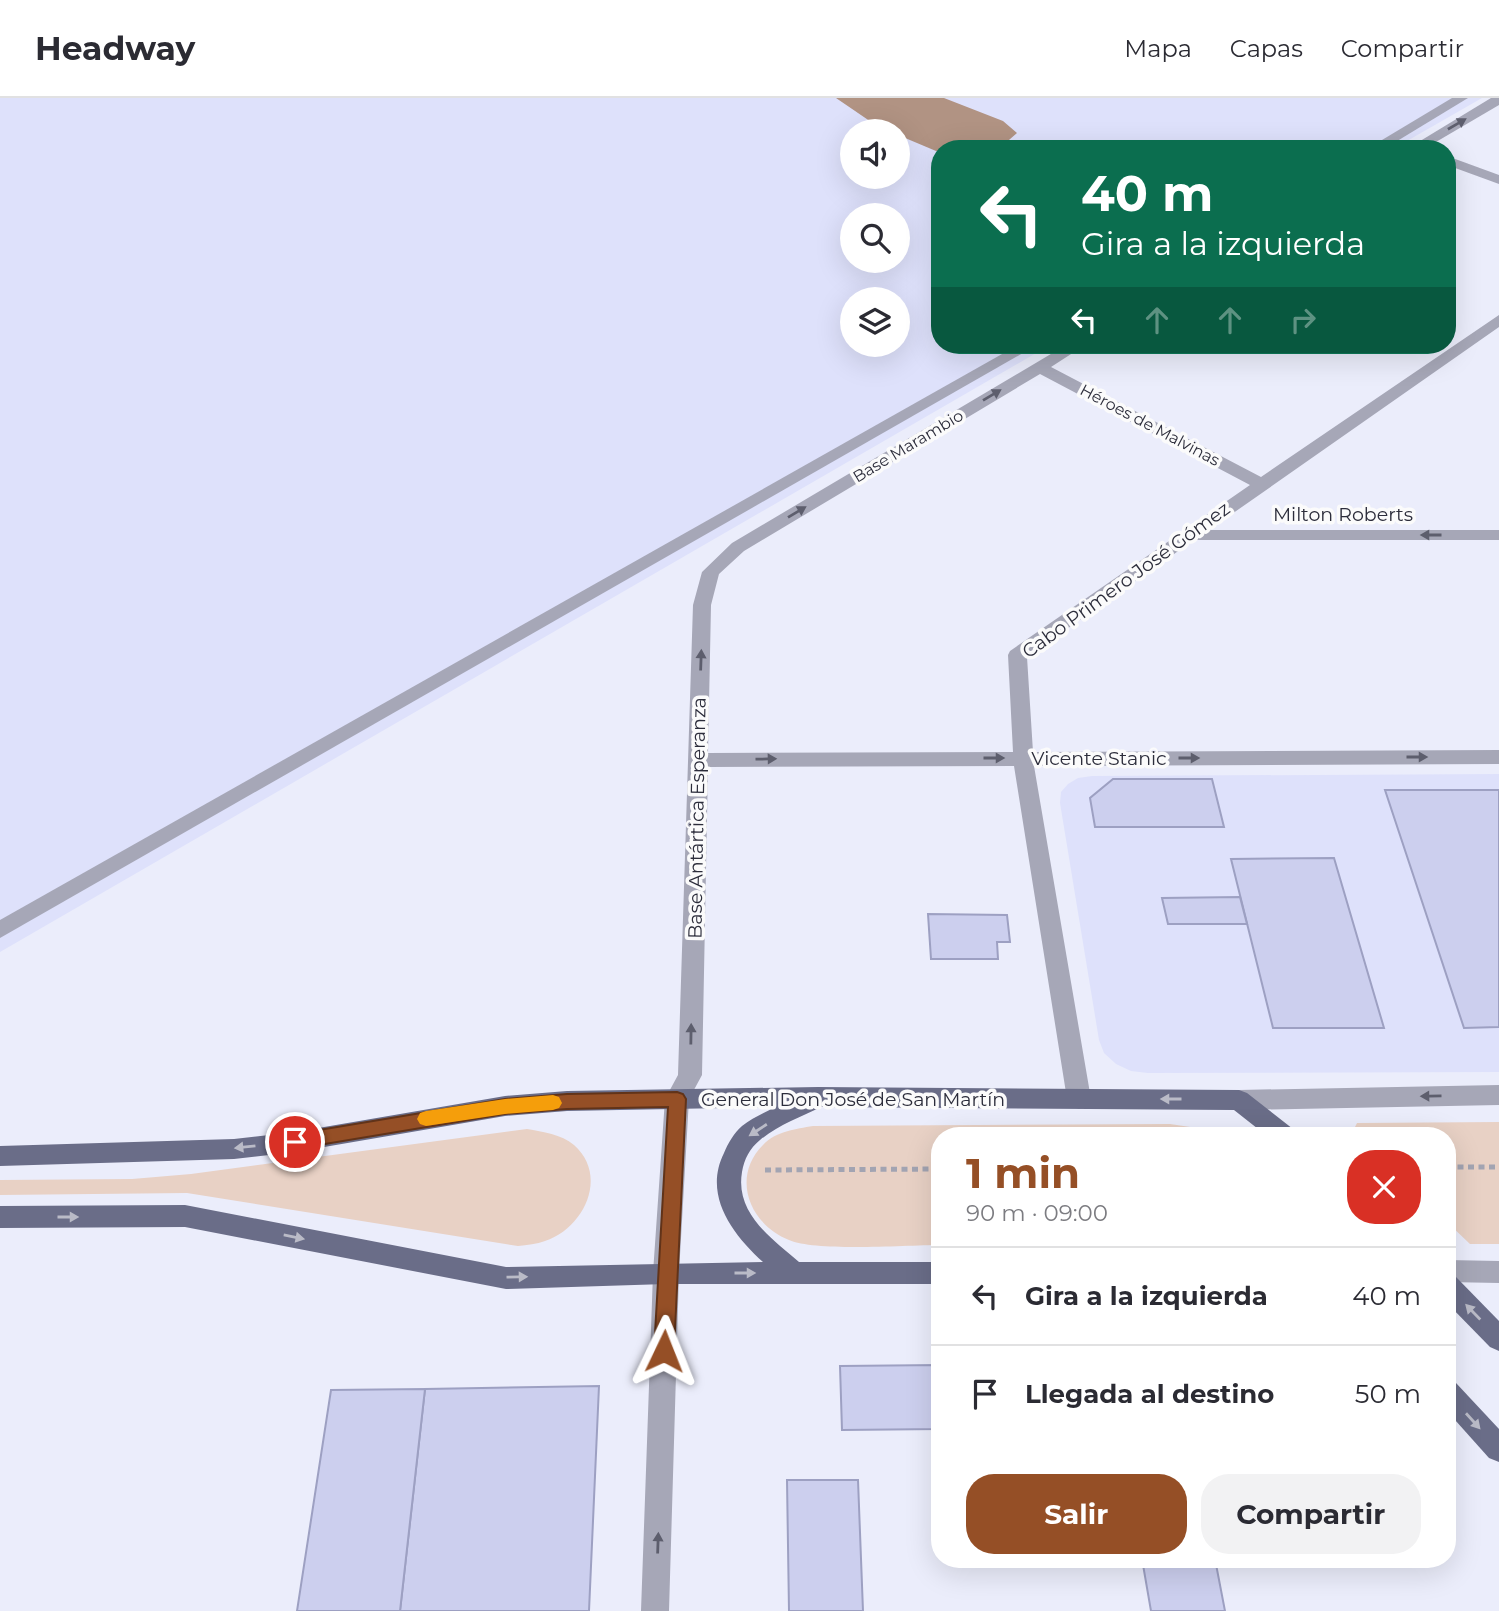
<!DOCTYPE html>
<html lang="es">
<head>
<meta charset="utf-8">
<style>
  body { margin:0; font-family:Montserrat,sans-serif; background:#f2f2f3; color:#2b2b33; height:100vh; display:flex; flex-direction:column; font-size:26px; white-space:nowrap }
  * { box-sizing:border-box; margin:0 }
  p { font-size:23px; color:#7c7c81 }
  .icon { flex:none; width:38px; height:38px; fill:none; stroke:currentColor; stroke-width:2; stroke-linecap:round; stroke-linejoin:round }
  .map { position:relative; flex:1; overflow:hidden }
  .side { position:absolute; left:931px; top:1029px; width:525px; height:441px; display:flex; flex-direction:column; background:#fff; border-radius:28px; box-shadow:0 7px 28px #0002 }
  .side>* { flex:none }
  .hud { position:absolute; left:931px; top:42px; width:525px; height:214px; border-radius:28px; box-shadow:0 7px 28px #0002; background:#0b6e4f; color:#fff; overflow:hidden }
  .tools { position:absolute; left:840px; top:21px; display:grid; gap:14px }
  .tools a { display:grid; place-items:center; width:70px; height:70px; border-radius:50%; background:#fff; box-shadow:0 7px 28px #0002; font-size:35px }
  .pin { position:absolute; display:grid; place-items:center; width:60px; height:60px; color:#fff; margin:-30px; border:4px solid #fff; border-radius:50%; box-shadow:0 2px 7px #0007 }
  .me { position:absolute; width:77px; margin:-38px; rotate:2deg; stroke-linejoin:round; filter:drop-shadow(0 0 5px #0008) }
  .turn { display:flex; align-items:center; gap:24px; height:147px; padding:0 35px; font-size:32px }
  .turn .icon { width:91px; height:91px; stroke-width:2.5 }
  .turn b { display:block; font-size:49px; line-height:60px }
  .lanes { display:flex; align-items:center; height:66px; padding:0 35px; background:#0003; justify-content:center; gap:35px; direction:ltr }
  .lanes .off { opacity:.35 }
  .round { display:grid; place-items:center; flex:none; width:74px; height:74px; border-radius:28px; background:#f2f2f3 }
  .overview { display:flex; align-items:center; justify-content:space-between; height:119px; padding:0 35px }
  h1 { font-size:42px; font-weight:700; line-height:52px; color:#954f26 }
  .primary-button { display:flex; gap:14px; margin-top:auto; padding:14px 35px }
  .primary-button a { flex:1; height:80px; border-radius:28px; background:#954f26; color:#fff; font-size:28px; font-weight:700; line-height:80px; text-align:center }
  .primary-button a+a { background:#f2f2f3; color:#2b2b33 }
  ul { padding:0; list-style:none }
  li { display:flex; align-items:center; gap:21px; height:98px; padding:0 35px; border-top:2px solid #e1e1e2 }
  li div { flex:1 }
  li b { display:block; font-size:26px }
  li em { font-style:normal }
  header { display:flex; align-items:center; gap:42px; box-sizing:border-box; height:98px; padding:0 35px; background:#fff; border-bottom:2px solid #e1e1e2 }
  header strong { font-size:33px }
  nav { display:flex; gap:38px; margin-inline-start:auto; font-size:24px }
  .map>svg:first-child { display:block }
</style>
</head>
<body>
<header>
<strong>Headway</strong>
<nav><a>Mapa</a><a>Capas</a><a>Compartir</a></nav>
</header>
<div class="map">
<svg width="1499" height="1513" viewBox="0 0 1499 1513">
  <rect width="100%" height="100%" fill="#ebedfb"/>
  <g fill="#dee1fb" fill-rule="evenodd">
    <path d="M0,0H1482L1393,51H940V247H1050L0,854ZM852,33H898V79H852ZM852,117H898V163H852ZM852,201H898V247H852Z"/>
    <path d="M1499,676V974L1148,975L1131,973L1116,966L1104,955L1099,942L1060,705L1061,694L1068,686L1078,680L1092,678Z"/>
  </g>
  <g fill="#e8d1c5">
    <path d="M1499,1024V1146H1470L1447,1124V1038H1360L1354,1031L1357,1025Z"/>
    <path d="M1170,1026L1197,1030L1212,1038H940V1147C905,1147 817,1154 789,1142C749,1126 731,1079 763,1047C776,1033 796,1031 813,1028Z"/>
    <path d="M527,1031C543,1034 561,1036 574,1047C609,1078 584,1130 545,1143C537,1146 527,1147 518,1148L187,1095L0,1097V1082L132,1081L191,1076Z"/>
  </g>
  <path fill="#b19383" d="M836,0H944L1003,23L1017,35L1002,48L994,51L936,53L898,37V33L880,30Z"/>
  <g fill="#cccfee" stroke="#9da0c2" stroke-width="2">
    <path d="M1113,681H1212L1224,729H1095L1090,700Z"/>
    <path d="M1385,692H1499V929L1464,930Z"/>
    <path d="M1334,760L1384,930H1273L1231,761Z"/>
    <path d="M1240,799L1247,826H1168L1162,800Z"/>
    <path d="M928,816L1007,817L1010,844H997L998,861H931Z"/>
    <path d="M940,1267V1331L842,1332L840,1268Z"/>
    <path d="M599,1288L589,1513H400L425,1291Z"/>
    <path d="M425,1291L400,1513H297L331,1292Z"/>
    <path d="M787,1382H858L863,1513H789Z"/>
    <path d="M1142,1461H1215L1225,1513H1151Z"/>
  </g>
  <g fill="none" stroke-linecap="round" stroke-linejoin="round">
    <g stroke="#a2a4b2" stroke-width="5" stroke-dasharray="6 4.5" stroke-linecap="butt">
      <path d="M1447,1069H1499"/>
      <path d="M765,1072L940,1071"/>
    </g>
    <g fill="#a6a7b7" fill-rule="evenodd">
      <path d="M1452,0H1468L1384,51H1367Z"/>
      <path d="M1491,0H1499V7L1424,51H1407Z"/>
      <path d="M1447,58L1499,77V86L1447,67Z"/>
      <path d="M1499,217V229L1209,432H1499V442H1194L1027,559L1033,654L1499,652V666L1034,668L1091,1001L1087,1008L1079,1011L1071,1008L1067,1001L1014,668L708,669L702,977L689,1001L679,1175L669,1513H641L653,1175L665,1001L678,977L693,507L702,474L732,445L1066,247H1085L1051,269L1261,379ZM1040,276L1250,387L1010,553L1008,557L1013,654L708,655L711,507L719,476L744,453Z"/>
      <path d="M1018,247H1037L0,840V822Z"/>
      <path d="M1499,987V1007L1239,1012L1231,1009L1227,1002L1231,995L1239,992Z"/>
      <path d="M1447,1162L1499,1163V1185L1447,1184Z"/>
    </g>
    <g fill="#6a6d88" fill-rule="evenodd">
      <path d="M818,989L1239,992L1247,995L1293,1031L1297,1038H1267L1234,1012L821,1009C801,1019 778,1027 760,1042C750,1050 744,1061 742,1074C735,1115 771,1140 799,1164H940V1186H666L506,1191L185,1129L0,1130V1108L185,1107L506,1169L763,1164C732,1136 703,1097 724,1055C728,1045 734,1035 742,1028C752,1020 764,1015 775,1009L567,1013L505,1018L295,1054L234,1061L0,1068V1048L234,1041L295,1034L505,998L567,993Z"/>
      <path d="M1447,1176L1456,1179L1499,1223V1253L1490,1249L1447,1205Z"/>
      <path d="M1447,1282L1456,1285L1499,1331V1364L1489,1360L1447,1313Z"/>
    </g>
  </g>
  <defs><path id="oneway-solid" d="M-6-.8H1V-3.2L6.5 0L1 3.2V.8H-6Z" transform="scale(1.75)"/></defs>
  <g fill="#5d5e6d">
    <use href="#oneway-solid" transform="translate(1457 26) rotate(-30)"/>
    <use href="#oneway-solid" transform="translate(992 297) rotate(-31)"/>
    <use href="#oneway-solid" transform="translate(797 414) rotate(-31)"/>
    <use href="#oneway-solid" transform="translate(1431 437) rotate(-180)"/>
    <use href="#oneway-solid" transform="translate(701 562) rotate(-88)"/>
    <use href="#oneway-solid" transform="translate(1417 659)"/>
    <use href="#oneway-solid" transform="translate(994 660)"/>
    <use href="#oneway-solid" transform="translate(1189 660)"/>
    <use href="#oneway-solid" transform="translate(766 661) rotate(-1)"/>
    <use href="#oneway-solid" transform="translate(691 936) rotate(-89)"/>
    <use href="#oneway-solid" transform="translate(1431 998) rotate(179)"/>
    <use href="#oneway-solid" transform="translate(658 1445) rotate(-88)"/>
  </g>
  <g fill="#babbc7">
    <use href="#oneway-solid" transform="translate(1171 1001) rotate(-180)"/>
    <use href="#oneway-solid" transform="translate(758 1032) rotate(147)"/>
    <use href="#oneway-solid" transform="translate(245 1049) rotate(174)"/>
    <use href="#oneway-solid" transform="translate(68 1119)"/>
    <use href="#oneway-solid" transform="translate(294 1139) rotate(11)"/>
    <use href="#oneway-solid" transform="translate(745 1175)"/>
    <use href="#oneway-solid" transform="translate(517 1179) rotate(-1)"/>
    <use href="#oneway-solid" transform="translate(1473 1214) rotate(-134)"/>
    <use href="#oneway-solid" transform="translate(1473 1323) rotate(48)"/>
  </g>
  <path fill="#954f26" stroke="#613319" stroke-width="2" d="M677,994L683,996L686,1001L674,1253L671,1260L664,1262L657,1260L654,1253L668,1009L567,1011L505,1016L295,1051L289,1049L286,1044L289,1038L295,1036L505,1001L567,996Z"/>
  <path fill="#f59e0b" d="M553,997L559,999L562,1005L559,1010L553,1012L505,1016L426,1028L420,1026L417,1021L420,1015L426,1013L505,1001Z"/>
  <g text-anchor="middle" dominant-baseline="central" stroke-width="7" stroke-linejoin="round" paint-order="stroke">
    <g font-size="16" fill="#2c2d3b" stroke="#fbfbfb">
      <text transform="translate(1150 327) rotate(28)">Héroes de Malvinas</text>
      <text transform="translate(908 348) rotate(-31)">Base Marambio</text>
    </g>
    <g font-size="19" fill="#2c2d3b" stroke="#fbfbfb">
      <text x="1343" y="416">Milton Roberts</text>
      <text transform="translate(1126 482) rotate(-36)">Cabo Primero José Gómez</text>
      <text x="1099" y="660">Vicente Stanic</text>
      <text transform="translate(697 720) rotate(-89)">Base Antártica Esperanza</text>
      <text x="853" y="1001">General Don José de San Martín</text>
    </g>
  </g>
</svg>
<div class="tools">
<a><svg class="icon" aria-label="sound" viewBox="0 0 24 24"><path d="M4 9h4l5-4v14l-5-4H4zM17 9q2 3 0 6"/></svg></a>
<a><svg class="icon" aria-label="search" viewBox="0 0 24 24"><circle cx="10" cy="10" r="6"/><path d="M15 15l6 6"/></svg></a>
<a><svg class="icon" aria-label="layers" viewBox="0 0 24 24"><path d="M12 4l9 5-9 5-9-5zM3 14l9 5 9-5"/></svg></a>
</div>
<div class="pin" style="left:295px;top:1044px;background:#d93025"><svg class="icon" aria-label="arrive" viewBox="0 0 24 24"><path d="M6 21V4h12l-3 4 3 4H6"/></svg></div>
<svg class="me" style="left:664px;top:1253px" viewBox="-20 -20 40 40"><path d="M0-17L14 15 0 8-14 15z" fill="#954f26" stroke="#fff" stroke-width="4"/></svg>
<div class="hud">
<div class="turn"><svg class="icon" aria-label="left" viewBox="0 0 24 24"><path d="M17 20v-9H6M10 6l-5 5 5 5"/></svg><div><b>40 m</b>Gira a la izquierda</div></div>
<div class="lanes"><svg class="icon" aria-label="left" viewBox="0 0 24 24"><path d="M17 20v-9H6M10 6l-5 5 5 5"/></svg><svg class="icon off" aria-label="ahead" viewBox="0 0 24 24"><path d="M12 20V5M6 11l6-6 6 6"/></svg><svg class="icon off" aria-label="ahead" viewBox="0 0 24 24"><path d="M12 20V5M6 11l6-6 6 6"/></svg><svg class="icon off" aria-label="right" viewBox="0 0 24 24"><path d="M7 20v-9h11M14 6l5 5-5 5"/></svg></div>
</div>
<section class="side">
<div class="overview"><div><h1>1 min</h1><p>90 m · 09:00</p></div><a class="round" style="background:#d93025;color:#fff"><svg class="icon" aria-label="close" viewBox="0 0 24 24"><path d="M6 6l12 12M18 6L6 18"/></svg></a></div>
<ul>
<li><svg class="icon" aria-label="left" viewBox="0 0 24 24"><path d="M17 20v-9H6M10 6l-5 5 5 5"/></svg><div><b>Gira a la izquierda</b></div><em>40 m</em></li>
<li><svg class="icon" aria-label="arrive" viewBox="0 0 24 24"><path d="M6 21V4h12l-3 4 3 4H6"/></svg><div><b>Llegada al destino</b></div><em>50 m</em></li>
</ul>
<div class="primary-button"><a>Salir</a><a>Compartir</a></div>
</section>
</div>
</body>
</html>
